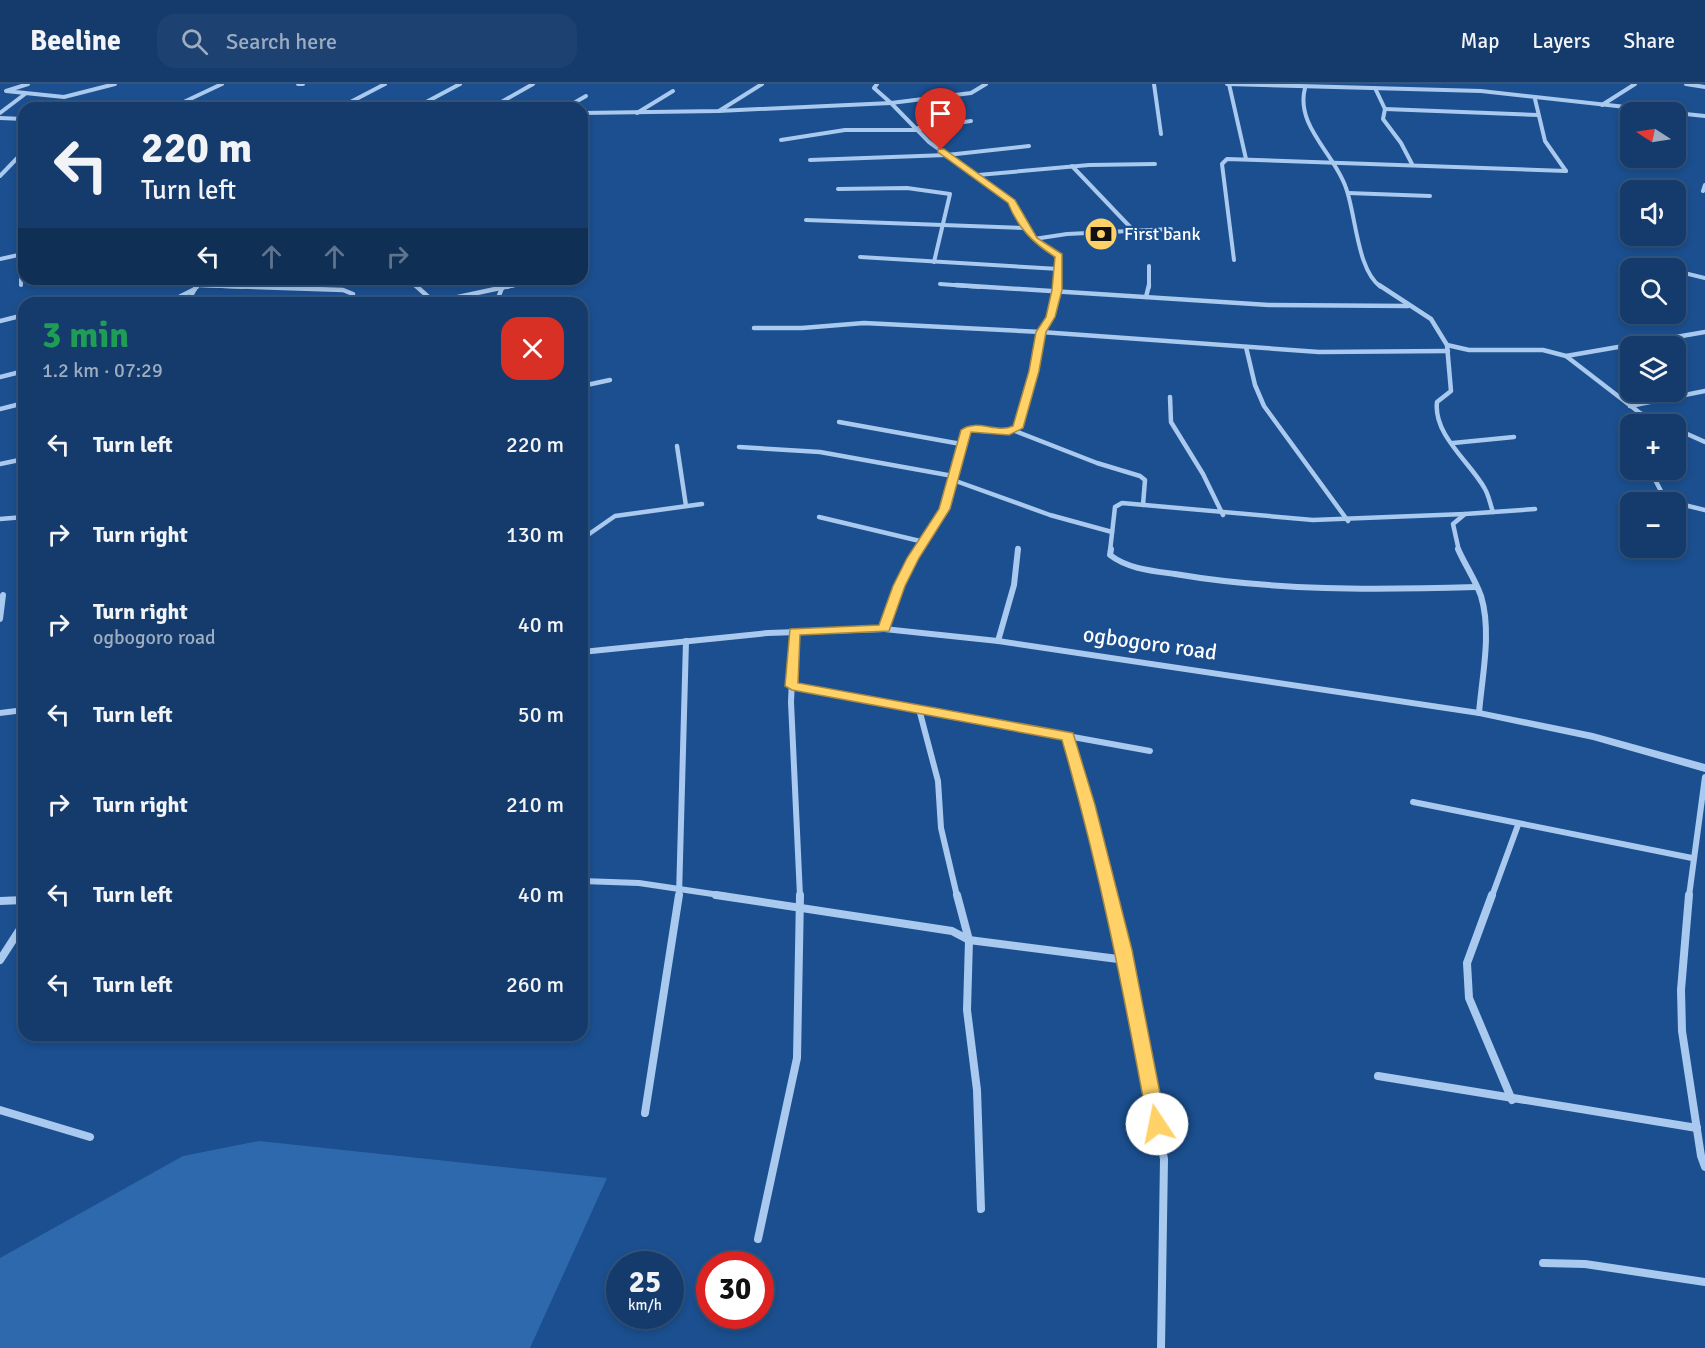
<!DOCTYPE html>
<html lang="en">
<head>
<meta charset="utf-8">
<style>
  body { margin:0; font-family:Signika,sans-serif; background:#1d4271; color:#f1f3f6; height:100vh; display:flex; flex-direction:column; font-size:22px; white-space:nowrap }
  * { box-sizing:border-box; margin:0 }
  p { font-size:20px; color:#9dadc1 }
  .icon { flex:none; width:33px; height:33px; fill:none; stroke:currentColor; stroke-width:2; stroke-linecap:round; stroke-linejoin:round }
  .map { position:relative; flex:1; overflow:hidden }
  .side { position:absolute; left:18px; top:213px; width:570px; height:744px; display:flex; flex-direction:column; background:#143b6b; border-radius:18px; box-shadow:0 3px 9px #0003,0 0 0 2px #33557e }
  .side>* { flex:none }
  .guide { position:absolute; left:18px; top:18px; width:570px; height:183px; border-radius:18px; box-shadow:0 3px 9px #0003,0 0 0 2px #33557e; background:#143b6b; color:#f1f3f6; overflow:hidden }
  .needle { width:39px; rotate:282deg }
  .tools { position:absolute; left:1620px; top:18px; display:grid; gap:12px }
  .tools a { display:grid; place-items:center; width:66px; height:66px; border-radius:12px; background:#143b6b; box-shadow:0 3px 9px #0003,0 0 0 2px #33557e; font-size:30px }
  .speed { position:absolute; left:606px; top:1167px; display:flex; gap:12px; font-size:30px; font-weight:700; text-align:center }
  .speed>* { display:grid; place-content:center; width:78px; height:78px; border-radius:50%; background:#143b6b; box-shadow:0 3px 9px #0003,0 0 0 2px #33557e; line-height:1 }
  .speed small { font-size:15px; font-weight:400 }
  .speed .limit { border:9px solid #d22; background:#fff; color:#111 }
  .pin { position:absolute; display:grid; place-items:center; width:51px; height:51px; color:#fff; margin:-62px -26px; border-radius:50% 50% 50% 0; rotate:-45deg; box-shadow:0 0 6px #0007 }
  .pin .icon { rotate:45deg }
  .me { position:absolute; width:66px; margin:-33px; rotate:349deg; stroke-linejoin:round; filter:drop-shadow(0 0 4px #0008) }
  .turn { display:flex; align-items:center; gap:21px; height:126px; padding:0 24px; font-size:27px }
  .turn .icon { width:78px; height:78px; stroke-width:2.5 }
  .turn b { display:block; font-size:42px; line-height:51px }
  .lanes { display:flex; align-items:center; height:57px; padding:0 24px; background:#0003; justify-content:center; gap:30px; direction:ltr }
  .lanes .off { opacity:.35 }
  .round { display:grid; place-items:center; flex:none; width:63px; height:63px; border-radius:18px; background:#1d4271 }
  .summary { display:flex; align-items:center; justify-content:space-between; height:102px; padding:0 24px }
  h1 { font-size:36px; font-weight:700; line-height:45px; color:#1e9e55 }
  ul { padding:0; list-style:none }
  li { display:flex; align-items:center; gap:18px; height:90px; padding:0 24px }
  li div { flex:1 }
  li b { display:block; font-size:22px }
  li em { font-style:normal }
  header { display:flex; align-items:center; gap:36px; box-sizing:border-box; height:84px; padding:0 30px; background:#143b6b; border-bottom:2px solid #33557e }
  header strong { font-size:28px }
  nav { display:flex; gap:33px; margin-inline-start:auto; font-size:21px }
  .search { width:420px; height:54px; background:#1d4271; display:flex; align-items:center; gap:15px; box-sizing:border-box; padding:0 21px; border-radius:18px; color:#9dadc1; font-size:22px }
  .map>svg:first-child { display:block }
</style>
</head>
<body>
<header>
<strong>Beeline</strong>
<div class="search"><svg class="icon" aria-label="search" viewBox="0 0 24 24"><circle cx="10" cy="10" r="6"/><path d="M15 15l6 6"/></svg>Search here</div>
<nav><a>Map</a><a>Layers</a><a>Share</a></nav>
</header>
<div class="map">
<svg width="1705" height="1264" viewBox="0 0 1705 1264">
  <rect width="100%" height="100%" fill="#1b4f8f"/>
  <path fill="#2e69ad" d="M259,1057L607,1094L530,1264H0V1174L183,1072Z"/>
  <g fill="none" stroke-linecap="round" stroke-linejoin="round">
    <g stroke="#a9c9ee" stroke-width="4">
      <path d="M28,0L6,7L64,13L115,0"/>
      <path d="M298,0H303"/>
      <path d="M877,0L874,4L891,19"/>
      <path d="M986,0L971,9L891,19L929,58L1012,117C1022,145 1035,156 1059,172L1057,203"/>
      <path d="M1154,0L1161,50"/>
      <path d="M1227,0L1481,7L1671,28"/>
      <path d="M1229,0L1246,75"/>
      <path d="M1686,0L1705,3"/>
      <path d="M1305,4C1295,42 1335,70 1346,104C1356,131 1357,187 1381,203"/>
      <path d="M1375,4L1385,25L1383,35L1401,59L1412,80"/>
      <path d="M1535,15L1545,57L1566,87"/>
      <path d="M1602,21L1635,0"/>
      <path d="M171,24L222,0"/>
      <path d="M339,24L385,0"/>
      <path d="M415,24L460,0"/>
      <path d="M491,24L533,0"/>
      <path d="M565,24L586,12"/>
      <path d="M1385,25L1538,31"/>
      <path d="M719,27L762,0"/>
      <path d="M0,29L25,10"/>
      <path d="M582,29L718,27L891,19"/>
      <path d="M637,29L673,7"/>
      <path d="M1676,29L1705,32"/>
      <path d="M0,34L24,35"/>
      <path d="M918,44L971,37"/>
      <path d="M781,56L845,46H920"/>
      <path d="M810,76L947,71L1029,62"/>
      <path d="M1072,82L1133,146"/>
      <path d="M978,91L1089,81L1155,80"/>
      <path d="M0,92L24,67"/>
      <path d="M838,105L907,104L950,110L934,178"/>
      <path d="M1703,107L1705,101"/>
      <path d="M1348,109L1430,112"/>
      <path d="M806,136L1025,144"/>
      <path d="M1034,155L1067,150L1171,145"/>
      <path d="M21,171V201"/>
      <path d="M860,173L1059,185"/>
      <path d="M0,175L23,170"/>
      <path d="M1234,176L1222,80L1227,75L1566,87"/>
      <path d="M1676,187L1705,194"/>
      <path d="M405,195L418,203"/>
      <path d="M940,200L980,203"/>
      <path d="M199,201L244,203"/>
      <path d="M197,203L201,195"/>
      <path d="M507,203L519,200L524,195"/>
      <path d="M1149,203V182"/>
    </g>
    <g stroke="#a9c9ee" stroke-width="4.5">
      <path d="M200,201L343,206L353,210L350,219"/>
      <path d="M415,201L434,218"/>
      <path d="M956,201L1269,221L1408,222"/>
      <path d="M1379,201L1431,235L1447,261L1451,307L1437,318C1433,351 1471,379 1485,405C1489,412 1490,420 1493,428"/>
      <path d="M1146,213L1149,201"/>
      <path d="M82,219L175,215L195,205"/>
      <path d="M187,219L197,201"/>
      <path d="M430,219L514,201"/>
      <path d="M496,219L502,204"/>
      <path d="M0,237L24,231"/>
      <path d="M754,244H802L864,239L1041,248L1319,268L1448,267"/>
      <path d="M1447,261L1469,266H1543L1566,272L1640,329L1664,340"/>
      <path d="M1246,263L1255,301L1264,322L1348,437"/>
      <path d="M1566,272L1705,248"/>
      <path d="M0,293L24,287"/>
      <path d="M582,302L610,296"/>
      <path d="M1170,313L1171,338L1203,390L1223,431"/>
      <path d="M1630,322L1705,307"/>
      <path d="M0,325L24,319"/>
      <path d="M839,338L961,360"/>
      <path d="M1676,345L1705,358"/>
      <path d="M1015,347L1097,379L1140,392L1145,396L1143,421"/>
      <path d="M1628,357L1630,361"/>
      <path d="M1453,359L1514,353"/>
      <path d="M677,362L686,422"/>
      <path d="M739,363L820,368L953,392"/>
      <path d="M0,380L24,375"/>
      <path d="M1650,386L1662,409L1675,418"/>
      <path d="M953,396L1050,431L1112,448"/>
      <path d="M1676,419L1705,426"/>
      <path d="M819,433L924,458"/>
      <path d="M0,435L24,433"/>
      <path d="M582,455L615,432L702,420"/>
      <path d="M918,467L945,425L966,346L1006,348L1017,344L1034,287L1041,248L1050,233L1057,201"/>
      <path d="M1018,467V464"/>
      <path d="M1110,467L1115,423L1122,419L1313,436L1465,430"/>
      <path d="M1459,467L1453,440L1465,430L1535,425"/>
    </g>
    <g stroke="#a9c9ee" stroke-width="6">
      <path d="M1111,465L1110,471C1128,485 1153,487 1175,490C1275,507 1375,506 1476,503"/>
      <path d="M1458,465C1465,481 1475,495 1481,512C1492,548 1482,592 1479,629"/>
      <path d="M0,535L3,511"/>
      <path d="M884,545L899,502L919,465"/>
      <path d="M794,547L791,618L800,812"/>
      <path d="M998,557L1014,501L1018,465"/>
      <path d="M792,602L1150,667"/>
      <path d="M919,625L938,697L941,744L957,812"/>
      <path d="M1068,652L1110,812"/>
      <path d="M1413,718L1692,774"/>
      <path d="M582,797L639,799L726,812"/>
      <path d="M679,812L686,557"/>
      <path d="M1492,812L1518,741"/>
      <path d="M1689,812L1705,693"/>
    </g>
    <g stroke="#a9c9ee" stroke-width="8">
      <path d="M716,811L952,847L969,856L1126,876L1110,811"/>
      <path d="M957,811L969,856L967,926L977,1006L981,1125"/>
      <path d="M1492,811L1467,879L1469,914L1512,1016"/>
      <path d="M1689,811L1681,906L1682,947L1701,1072L1705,1083"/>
      <path d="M0,817L24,816"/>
      <path d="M0,876L24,839"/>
      <path d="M1126,876L1164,1075L1161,1264"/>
      <path d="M1378,992L1697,1044"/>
      <path d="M0,1026L90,1053"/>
      <path d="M645,1029L679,811"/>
      <path d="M758,1155L797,974L800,811"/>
      <path d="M1543,1179L1585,1180L1705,1198"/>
    </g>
    <g fill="#a9c9ee" fill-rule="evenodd">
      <path d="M884,542L998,554L1479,626L1593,649L1705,680V688L1593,656L1479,632L998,560L884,548L768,552L582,571V565L768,546Z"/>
      <path d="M24,623V629L0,632V626Z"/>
    </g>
  </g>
  <path fill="#ffd166" stroke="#a68842" stroke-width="1.5" d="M938,65H944L1015,116L1037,154L1062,170V206L1055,233L1046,248L1039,287L1023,344L1009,351L971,348L950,425L919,474L905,502L889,547L800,551L798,599L1073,649L1095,721L1132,866L1166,1040L1163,1045L1157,1047L1151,1045L1148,1040C1124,910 1099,782 1062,656L792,606L785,602L790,545L879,541L893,502L907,474L939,425L961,346C977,334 996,350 1013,342L1029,287L1036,248L1046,233L1052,206L1055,173C1033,159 1018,144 1008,119L938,68Z"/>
  <defs>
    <g id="bank-disc" transform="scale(1.725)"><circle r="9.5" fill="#ffd166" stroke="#1b4f8f"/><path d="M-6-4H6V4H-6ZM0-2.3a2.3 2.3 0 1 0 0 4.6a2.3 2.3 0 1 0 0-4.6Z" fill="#111"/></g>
  </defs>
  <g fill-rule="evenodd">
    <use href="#bank-disc" x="1101" y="150"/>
  </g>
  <g text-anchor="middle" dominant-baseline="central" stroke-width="4.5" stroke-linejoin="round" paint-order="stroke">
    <g font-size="18" fill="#fff" stroke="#1b4f8f" text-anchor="start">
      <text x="1124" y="150">First bank</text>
    </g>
    <g font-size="22" fill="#fff" stroke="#1b4f8f">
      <text transform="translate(1150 559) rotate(8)">ogbogoro road</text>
    </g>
  </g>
</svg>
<div class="tools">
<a><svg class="needle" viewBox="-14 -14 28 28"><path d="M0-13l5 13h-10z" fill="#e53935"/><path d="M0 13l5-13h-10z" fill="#9dadc1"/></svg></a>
<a><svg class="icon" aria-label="sound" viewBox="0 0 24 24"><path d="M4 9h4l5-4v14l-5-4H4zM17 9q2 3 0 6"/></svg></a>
<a><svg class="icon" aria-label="search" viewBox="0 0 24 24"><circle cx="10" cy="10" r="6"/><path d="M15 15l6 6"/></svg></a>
<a><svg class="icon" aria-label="layers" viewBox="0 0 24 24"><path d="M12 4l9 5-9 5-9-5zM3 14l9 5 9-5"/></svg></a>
<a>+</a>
<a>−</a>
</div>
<div class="speed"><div>25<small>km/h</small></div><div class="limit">30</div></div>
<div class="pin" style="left:941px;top:66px;background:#d93025"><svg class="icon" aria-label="arrive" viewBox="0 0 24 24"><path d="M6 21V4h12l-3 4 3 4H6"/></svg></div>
<svg class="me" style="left:1157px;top:1040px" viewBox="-20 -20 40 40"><circle r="19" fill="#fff"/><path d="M0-13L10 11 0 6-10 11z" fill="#ffd166"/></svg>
<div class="guide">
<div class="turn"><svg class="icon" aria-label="left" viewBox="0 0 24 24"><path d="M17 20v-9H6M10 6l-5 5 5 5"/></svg><div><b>220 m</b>Turn left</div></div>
<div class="lanes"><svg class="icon" aria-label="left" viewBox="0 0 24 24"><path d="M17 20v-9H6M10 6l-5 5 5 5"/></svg><svg class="icon off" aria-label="ahead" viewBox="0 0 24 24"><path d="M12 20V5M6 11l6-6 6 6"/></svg><svg class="icon off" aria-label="ahead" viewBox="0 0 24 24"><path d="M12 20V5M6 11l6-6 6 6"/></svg><svg class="icon off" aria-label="right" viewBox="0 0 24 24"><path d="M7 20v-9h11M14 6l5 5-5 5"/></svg></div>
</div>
<section class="side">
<div class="summary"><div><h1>3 min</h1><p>1.2 km · 07:29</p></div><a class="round" style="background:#d93025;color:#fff"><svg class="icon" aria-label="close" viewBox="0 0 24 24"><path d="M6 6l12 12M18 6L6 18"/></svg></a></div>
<ul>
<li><svg class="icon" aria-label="left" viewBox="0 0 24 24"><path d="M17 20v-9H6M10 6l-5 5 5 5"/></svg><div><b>Turn left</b></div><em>220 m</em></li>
<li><svg class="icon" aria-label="right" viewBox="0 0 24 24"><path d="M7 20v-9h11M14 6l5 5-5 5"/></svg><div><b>Turn right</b></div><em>130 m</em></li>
<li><svg class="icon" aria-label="right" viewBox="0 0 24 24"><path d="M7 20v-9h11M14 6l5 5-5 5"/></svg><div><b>Turn right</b><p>ogbogoro road</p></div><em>40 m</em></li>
<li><svg class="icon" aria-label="left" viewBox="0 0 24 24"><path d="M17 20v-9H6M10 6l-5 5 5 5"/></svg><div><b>Turn left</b></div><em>50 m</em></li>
<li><svg class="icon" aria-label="right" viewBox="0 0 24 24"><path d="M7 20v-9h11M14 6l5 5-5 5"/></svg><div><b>Turn right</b></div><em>210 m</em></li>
<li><svg class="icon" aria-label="left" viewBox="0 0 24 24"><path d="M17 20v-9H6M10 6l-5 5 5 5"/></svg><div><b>Turn left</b></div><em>40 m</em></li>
<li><svg class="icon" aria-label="left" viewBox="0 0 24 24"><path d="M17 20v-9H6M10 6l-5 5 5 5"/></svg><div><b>Turn left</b></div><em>260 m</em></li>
</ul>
</section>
</div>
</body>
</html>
